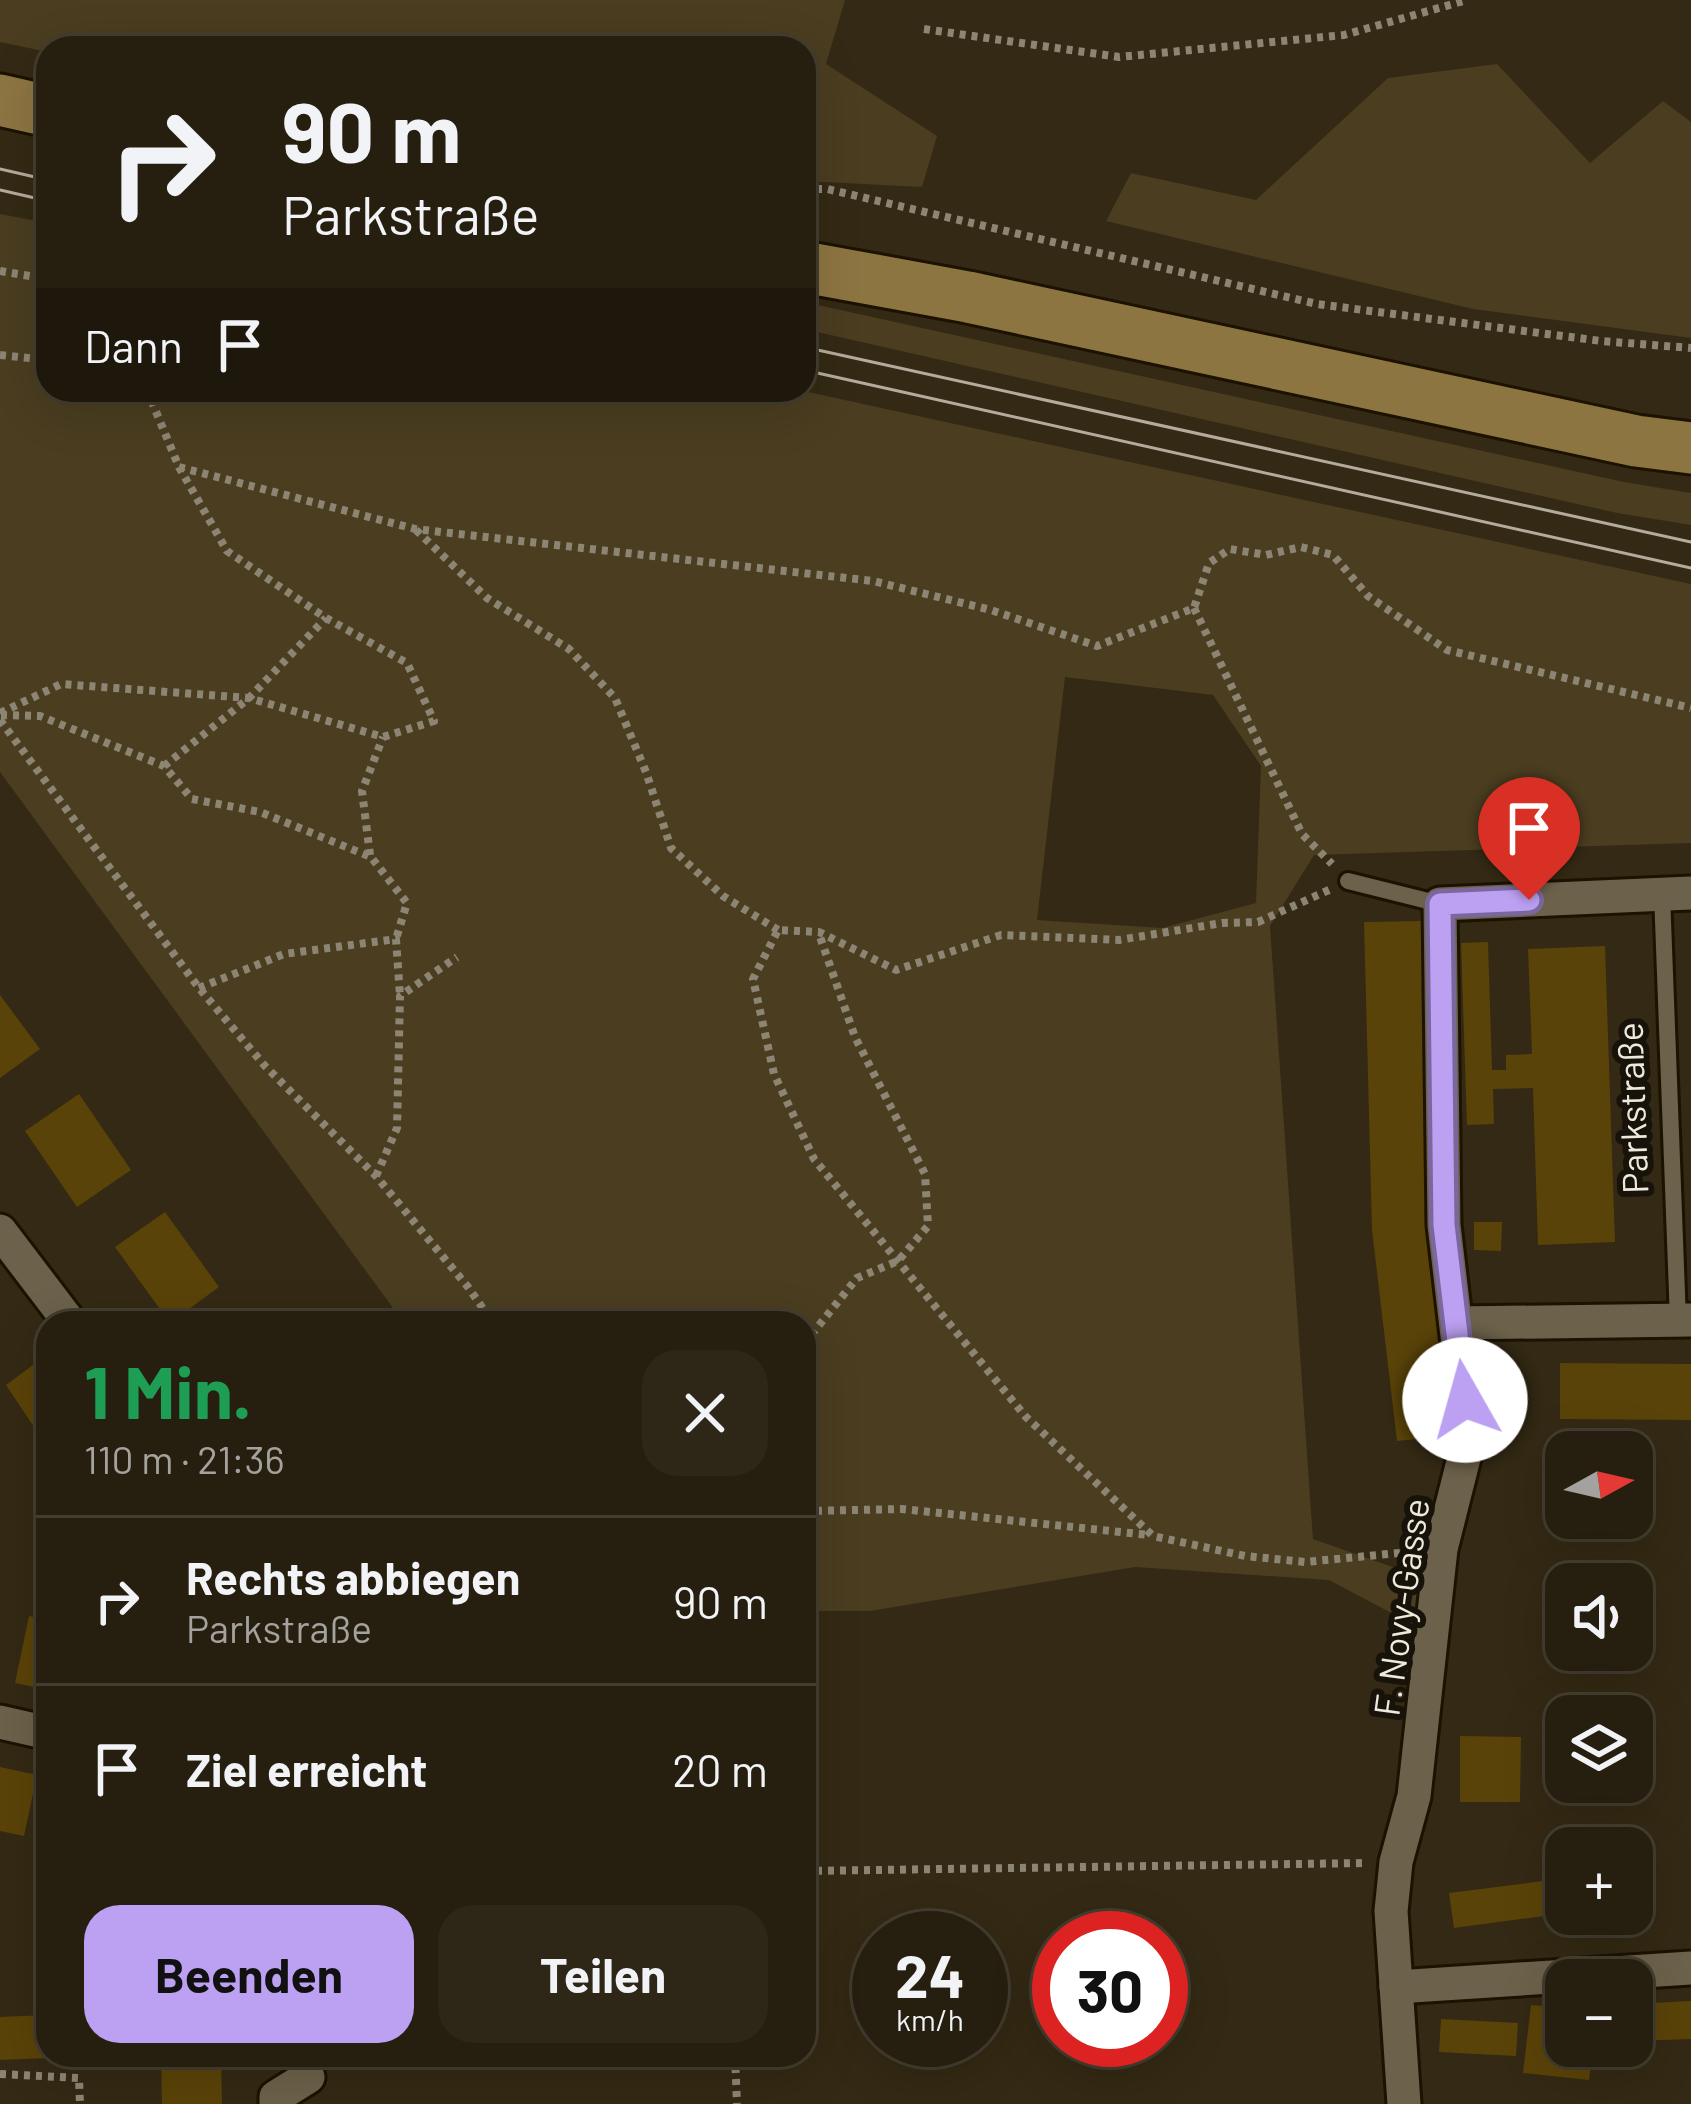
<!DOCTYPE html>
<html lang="de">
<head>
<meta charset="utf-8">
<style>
  body { margin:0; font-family:Barlow,sans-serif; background:#2e2718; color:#f1f3f6; height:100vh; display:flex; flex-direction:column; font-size:45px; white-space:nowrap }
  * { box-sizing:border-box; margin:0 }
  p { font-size:39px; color:#a4a29e }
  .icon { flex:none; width:66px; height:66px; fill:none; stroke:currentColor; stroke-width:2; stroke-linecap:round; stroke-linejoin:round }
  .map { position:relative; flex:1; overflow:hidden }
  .sheet { position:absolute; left:36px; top:1311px; width:780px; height:756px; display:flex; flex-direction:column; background:#261f0f; border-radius:36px; box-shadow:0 12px 48px #0002,0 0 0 3px #423d2f }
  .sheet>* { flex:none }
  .banner { position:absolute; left:36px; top:36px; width:780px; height:366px; border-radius:36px; box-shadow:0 12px 48px #0002,0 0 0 3px #423d2f; background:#261f0f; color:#f1f3f6; overflow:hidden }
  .needle { width:78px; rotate:82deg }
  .controls { position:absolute; left:1545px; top:1431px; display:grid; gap:24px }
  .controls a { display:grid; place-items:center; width:108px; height:108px; border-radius:24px; background:#261f0f; box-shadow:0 12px 48px #0002,0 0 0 3px #423d2f; font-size:60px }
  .speed { position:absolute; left:852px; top:1911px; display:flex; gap:24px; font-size:60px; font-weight:700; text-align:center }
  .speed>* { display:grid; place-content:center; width:156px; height:156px; border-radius:50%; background:#261f0f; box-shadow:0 12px 48px #0002,0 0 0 3px #423d2f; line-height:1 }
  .speed small { font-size:30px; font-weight:400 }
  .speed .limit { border:18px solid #d22; background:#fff; color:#111 }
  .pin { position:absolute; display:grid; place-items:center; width:102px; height:102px; color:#fff; margin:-123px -51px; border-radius:50% 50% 50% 0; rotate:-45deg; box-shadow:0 0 12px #0007 }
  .pin .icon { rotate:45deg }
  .me { position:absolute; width:132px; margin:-66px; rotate:353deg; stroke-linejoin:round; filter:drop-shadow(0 0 9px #0008) }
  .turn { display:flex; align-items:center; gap:42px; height:252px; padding:0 48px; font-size:54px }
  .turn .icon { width:156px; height:156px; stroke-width:2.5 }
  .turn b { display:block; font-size:84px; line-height:102px }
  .then { display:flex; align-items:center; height:114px; padding:0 48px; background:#0003; gap:24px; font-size:45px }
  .round { display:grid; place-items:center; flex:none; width:126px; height:126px; border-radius:36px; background:#2e2718 }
  .head { display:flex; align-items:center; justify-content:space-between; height:204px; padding:0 48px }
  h1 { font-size:72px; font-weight:700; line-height:90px; color:#1e9e55 }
  .primary-button { display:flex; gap:24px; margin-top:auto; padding:24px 48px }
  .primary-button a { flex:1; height:138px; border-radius:36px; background:#bca0f2; color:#111; font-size:48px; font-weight:700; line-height:138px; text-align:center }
  .primary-button a+a { background:#2e2718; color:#f1f3f6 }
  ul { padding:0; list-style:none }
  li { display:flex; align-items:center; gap:36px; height:168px; padding:0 48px; border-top:3px solid #423d2f }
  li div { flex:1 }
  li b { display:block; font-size:45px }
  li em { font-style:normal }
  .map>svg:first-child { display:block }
</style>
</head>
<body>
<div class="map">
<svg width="1691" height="2104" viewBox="0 0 1691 2104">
  <rect width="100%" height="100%" fill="#332914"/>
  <g fill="#4a3d20" fill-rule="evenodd">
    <path d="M0,0H845L826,64L937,136L922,187L804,181V48H48V52L0,42Z"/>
    <path d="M1497,64L1590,163L1663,101L1691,122V338L1473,309L1106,221L1131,173L1256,200L1388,78Z"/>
    <path d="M0,214L48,223V390H799L1691,584V843L1314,855L1270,926L1313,1539L1421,1577L1412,1624L1329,1580L1135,1567L870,1611H804V1323H404L0,772ZM1065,677L1213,695L1261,766L1256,903L1162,928L1037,920Z"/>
    <path d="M804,302L1624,482L1691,493V525L1617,513L804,329Z"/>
  </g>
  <g fill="#5a4308">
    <path d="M1422,921L1430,1224L1456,1435L1397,1441L1372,1230L1364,922Z"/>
    <path d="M1488,942L1492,1070H1506V1055L1532,1054L1528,949L1605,946L1615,1242L1538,1245L1533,1088L1493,1089L1494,1124L1467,1125L1461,943Z"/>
    <path d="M0,995L40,1049L0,1078Z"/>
    <path d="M79,1094L131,1170L77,1207L25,1131Z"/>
    <path d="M165,1212L219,1287L170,1323L115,1247Z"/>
    <path d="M1474,1222H1502L1501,1251L1474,1250Z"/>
    <path d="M48,1354V1448L6,1385Z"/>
    <path d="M1560,1363L1691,1364V1420L1560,1419Z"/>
    <path d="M29,1616L48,1620V1690L15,1683Z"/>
    <path d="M1460,1736L1521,1737L1520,1802H1460Z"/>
    <path d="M0,1767L37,1775L24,1836L0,1831Z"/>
    <path d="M1644,1835L1652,1902L1632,1904V1848L1583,1846Z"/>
    <path d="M1566,1878V1913L1454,1928L1449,1893Z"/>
    <path d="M1691,2001V2039L1632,2041V2004Z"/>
    <path d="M1531,2005L1566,2008V2046H1593L1589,2080L1523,2073Z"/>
    <path d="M46,2015L47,2058L0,2060V2017Z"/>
    <path d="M1441,2019L1518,2023L1516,2056L1439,2052Z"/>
    <path d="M161,2055H221L222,2104H162Z"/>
  </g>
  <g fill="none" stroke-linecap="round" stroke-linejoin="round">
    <g stroke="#1b1200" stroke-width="22">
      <g id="service">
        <path d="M1348,881L1440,904"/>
        <path d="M1662,894L1678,1320"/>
      </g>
    </g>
    <g stroke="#1b1200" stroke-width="39">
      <g id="minor">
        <path d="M0,1231L70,1323"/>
        <path d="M1456,1323L1691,1320"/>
        <path d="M0,1722L48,1733"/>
        <path d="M1396,1987L1691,1968"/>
        <path d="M276,2104V2097L308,2077"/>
        <path d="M1404,2104L1391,1911L1396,1862L1414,1796L1441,1549L1469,1438L1444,1225L1440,904L1691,893"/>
      </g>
    </g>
    <g stroke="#1b1200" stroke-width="57">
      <g id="primary">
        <path d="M0,100L48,111"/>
        <path d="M804,267L968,297L1636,441L1691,448"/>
      </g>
    </g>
    <g stroke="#8d8574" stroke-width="8" stroke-dasharray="6 6" stroke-linecap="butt">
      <path d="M924,29L1119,57L1344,35L1467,0"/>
      <path d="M804,189H827L1317,304L1601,341L1691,348"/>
      <path d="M0,271L48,279"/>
      <path d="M0,355L48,360"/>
      <path d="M179,467L415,529L873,581L991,610L1097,646L1194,608L1209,563L1230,549L1266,555L1301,547L1333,555L1368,596L1447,650L1691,708"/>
      <path d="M416,530L487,598L569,649L615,698L646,772L671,848L723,896L778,930"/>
      <path d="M1194,608L1302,834L1332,864"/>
      <path d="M0,713L61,684L249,698L383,737L434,721L407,663L326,618L227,551L179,467L147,390"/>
      <path d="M1,715L40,716L164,766L192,799L260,812L371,857L407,903L396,939"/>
      <path d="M0,720L199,988L265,1066L376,1176L468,1287L493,1323"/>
      <path d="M164,766L249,698L326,618"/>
      <path d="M370,855L362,791L383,737"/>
      <path d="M1329,890L1258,922L1222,923L1119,940L1001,935L896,970L819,932L778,930L753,979L774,1074L814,1159L1026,1417L1153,1536L1245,1556L1305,1562L1409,1552"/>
      <path d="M199,988L284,954L396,939L400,996"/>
      <path d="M376,1176L397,1128L400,996L457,957"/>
      <path d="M804,1344L857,1278L898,1261L928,1226L925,1174L855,1037L819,934"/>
      <path d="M804,1511L902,1509L1149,1535"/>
      <path d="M804,1871L1365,1863"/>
      <path d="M735,2055L737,2104"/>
      <path d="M0,2074L79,2078L80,2104"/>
    </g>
    <use href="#service" stroke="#6c614a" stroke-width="16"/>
    <use href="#minor" stroke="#6c614a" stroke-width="33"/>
    <use href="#primary" stroke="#8d7542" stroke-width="51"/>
    <g stroke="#b3ac9d" stroke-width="3">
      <path d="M0,169L48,180"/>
      <path d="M0,190L48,201"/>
      <path d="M804,347L1691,542"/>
      <path d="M804,370L1691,568"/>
    </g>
  </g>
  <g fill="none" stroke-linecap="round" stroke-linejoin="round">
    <g stroke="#7a689d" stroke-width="30">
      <path id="route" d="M1465,1400L1444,1225L1440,904L1529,900"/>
    </g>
    <use href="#route" stroke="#bca0f2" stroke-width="21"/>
  </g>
  <g text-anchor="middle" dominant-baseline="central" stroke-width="12" stroke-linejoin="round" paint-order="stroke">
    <g font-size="36" fill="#efe9dc" stroke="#17130a">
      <text transform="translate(1631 1108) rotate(-92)">Parkstraße</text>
      <text transform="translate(1400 1607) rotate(-82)">F. Novy-Gasse</text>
    </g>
  </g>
</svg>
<div class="controls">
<a><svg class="needle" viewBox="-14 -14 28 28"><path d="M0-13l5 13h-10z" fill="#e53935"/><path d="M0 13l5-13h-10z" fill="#a4a29e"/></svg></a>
<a><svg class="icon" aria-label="sound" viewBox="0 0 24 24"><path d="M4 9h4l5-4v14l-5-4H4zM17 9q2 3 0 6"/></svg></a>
<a><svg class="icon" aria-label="layers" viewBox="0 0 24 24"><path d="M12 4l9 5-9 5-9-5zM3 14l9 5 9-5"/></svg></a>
<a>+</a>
<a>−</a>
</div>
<div class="speed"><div>24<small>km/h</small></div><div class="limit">30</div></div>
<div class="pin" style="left:1529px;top:900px;background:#d93025"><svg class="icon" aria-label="arrive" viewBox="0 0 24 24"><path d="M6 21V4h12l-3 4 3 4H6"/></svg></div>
<svg class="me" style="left:1465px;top:1400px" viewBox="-20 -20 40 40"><circle r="19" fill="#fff"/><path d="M0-13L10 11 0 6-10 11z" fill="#bca0f2"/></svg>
<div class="banner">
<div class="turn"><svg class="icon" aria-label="right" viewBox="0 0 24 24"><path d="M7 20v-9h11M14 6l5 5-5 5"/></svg><div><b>90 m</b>Parkstraße</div></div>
<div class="then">Dann<svg class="icon" aria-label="arrive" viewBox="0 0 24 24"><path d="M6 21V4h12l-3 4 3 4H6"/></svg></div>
</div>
<section class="sheet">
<div class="head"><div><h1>1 Min.</h1><p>110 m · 21:36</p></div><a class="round"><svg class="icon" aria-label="close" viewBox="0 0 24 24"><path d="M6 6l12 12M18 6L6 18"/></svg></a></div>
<ul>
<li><svg class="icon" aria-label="right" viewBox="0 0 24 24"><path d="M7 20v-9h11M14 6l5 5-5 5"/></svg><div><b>Rechts abbiegen</b><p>Parkstraße</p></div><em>90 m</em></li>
<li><svg class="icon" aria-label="arrive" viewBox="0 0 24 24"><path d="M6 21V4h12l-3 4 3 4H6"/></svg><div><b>Ziel erreicht</b></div><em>20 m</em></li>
</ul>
<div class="primary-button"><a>Beenden</a><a>Teilen</a></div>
</section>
</div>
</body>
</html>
